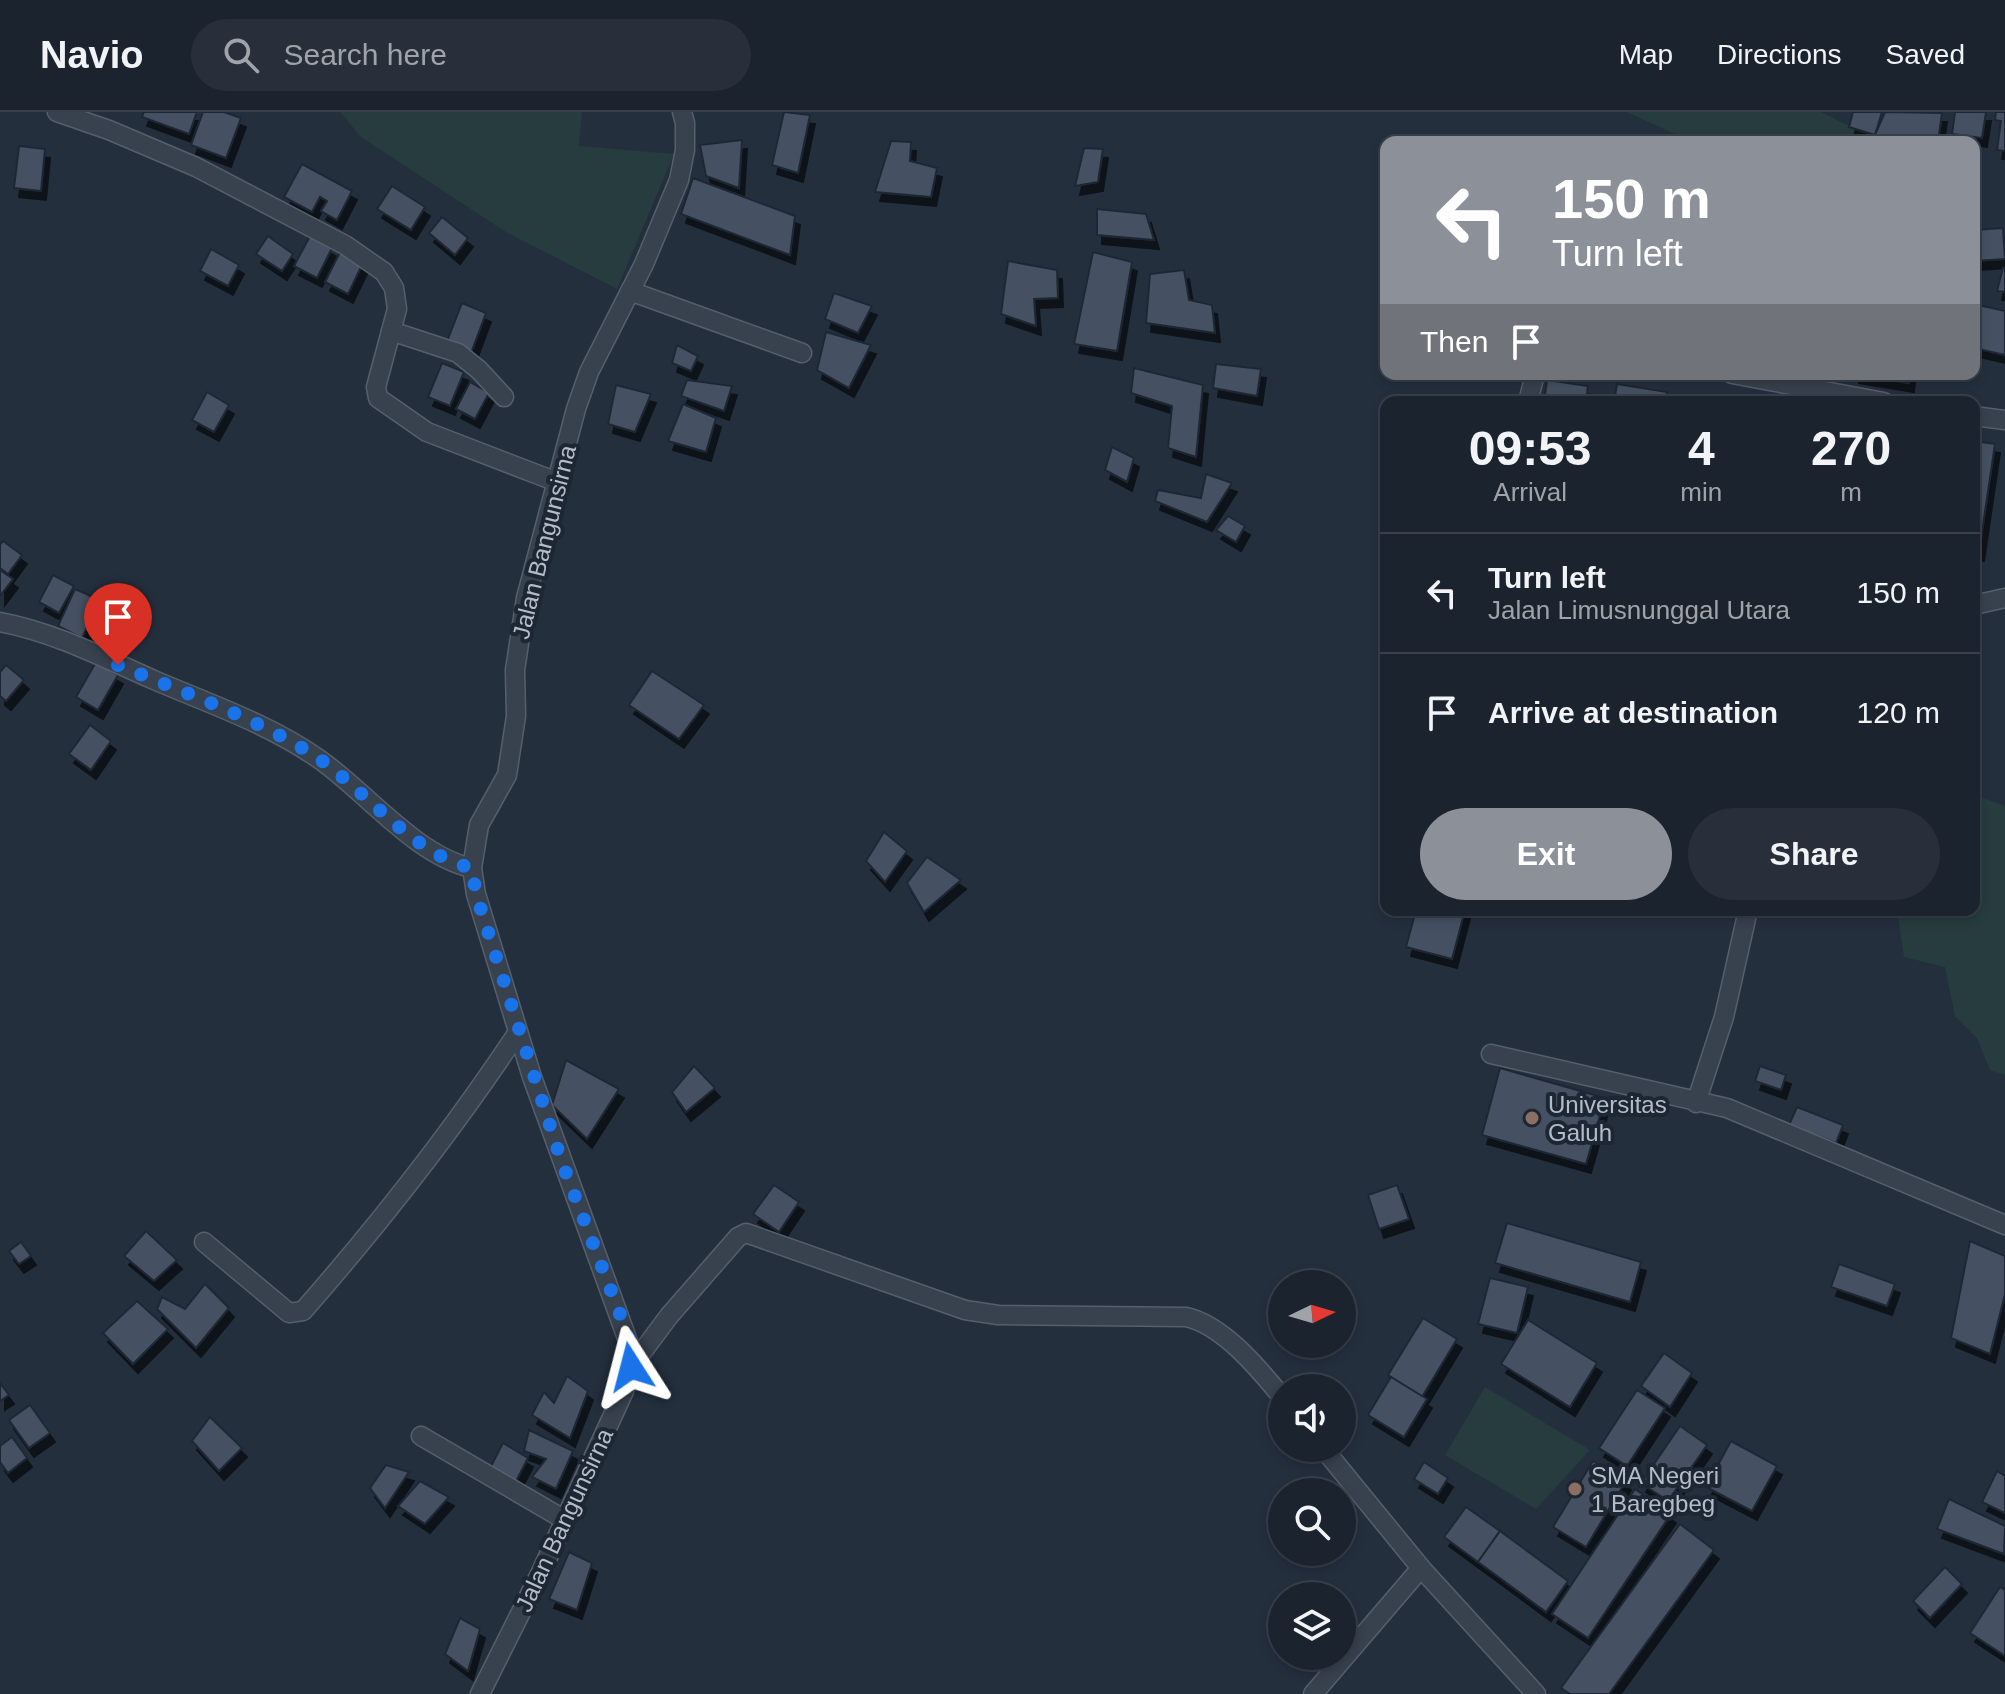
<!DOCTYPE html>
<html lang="en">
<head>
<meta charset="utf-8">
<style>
  body { margin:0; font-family:Helvetica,sans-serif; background:#282f3a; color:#f1f3f6; height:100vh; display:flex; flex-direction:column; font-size:30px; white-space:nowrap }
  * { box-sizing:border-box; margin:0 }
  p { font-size:26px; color:#a0a4aa }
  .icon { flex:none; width:44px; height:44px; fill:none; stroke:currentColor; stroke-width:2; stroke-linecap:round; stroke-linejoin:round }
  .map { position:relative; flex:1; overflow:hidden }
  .sheet { position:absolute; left:1380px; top:284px; width:600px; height:520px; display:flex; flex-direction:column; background:#1b232e; border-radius:16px; box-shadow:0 4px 12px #0003,0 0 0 2px #39404a }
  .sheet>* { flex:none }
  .banner { position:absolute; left:1380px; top:24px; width:600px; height:244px; border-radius:16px; box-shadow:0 4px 12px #0003,0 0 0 2px #39404a; background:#8c9099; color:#fff; overflow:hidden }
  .needle { width:52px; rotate:85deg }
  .fabs { position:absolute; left:1268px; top:1158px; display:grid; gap:16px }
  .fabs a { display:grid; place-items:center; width:88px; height:88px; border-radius:50%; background:#1b232e; box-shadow:0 4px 12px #0003,0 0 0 2px #39404a; font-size:40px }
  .pin { position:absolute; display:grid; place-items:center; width:68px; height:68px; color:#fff; margin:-82px -34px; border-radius:50% 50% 50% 0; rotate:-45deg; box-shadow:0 0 8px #0007 }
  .pin .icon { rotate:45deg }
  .me { position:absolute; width:88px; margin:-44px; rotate:351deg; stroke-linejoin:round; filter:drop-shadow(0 0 6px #0008) }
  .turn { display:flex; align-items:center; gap:28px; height:168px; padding:0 40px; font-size:36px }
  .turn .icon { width:104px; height:104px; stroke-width:2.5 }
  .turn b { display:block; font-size:56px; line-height:68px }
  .then { display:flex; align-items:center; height:76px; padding:0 40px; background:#0003; gap:16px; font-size:30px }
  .eta { display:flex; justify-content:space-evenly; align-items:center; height:136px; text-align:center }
  .eta b { font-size:48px; font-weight:800; line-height:56px }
  .button { display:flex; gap:16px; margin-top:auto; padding:16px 40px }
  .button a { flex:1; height:92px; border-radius:48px; background:#8c9099; color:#fff; font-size:32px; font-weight:800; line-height:92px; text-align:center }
  .button a+a { background:#282f3a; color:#f1f3f6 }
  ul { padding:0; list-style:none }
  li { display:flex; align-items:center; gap:24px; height:120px; padding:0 40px; border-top:2px solid #39404a }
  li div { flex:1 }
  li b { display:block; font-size:30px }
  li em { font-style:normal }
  header { display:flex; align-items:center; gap:48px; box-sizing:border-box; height:112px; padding:0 40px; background:#1b232e; border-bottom:2px solid #39404a }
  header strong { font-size:38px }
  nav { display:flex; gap:44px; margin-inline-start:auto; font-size:28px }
  .search { width:560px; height:72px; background:#282f3a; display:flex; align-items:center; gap:20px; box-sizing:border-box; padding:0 28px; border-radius:44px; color:#a0a4aa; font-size:30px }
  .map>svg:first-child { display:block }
</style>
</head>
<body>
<header>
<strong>Navio</strong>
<div class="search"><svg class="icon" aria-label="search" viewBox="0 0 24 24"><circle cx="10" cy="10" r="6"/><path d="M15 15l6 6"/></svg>Search here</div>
<nav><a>Map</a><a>Directions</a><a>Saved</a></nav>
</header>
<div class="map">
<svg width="2005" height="1582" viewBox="0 0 2005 1582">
  <defs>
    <filter id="shadow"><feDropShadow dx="5" dy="9" stdDeviation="0" flood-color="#0009"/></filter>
  </defs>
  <rect width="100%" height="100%" fill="#242f3e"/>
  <g fill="#263c3f">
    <path d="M340,0H582L579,34L674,42L617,177L506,120L361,25Z"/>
    <path d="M1627,0H1821L1877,28L1692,30Z"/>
    <path d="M1974,683L2005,694V963L1990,958L1977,926L1955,904L1945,855L1904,845L1897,798H1974Z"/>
    <path d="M1485,1275L1590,1338L1536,1397L1445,1343Z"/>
  </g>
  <g fill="#455162" stroke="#1f2835" stroke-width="2" filter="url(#shadow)">
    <path d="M144,0H197L189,22L142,5Z"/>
    <path d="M203,0H224L241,6L226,46L191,33Z"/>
    <path d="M784,0L810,3L798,61L772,53Z"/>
    <path d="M1853,0H1882L1875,23L1849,15Z"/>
    <path d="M1885,0L1942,1L1938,30L1875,23Z"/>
    <path d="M1955,0H1986L1982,26L1952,22Z"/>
    <path d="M1996,0H2005V39L1997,38L2001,9L1995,8Z"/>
    <path d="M742,28L739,76L706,64L700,33Z"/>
    <path d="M891,29L911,30L910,49L937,56L931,85L875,80Z"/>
    <path d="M19,34L45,37L41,79L14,76Z"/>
    <path d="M1084,36L1103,37L1098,70L1075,74Z"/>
    <path d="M302,52L352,79L337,108L321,99L327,89L320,85L312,100L284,85Z"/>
    <path d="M693,66L795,104L790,143L681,102Z"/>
    <path d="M392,74L425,95L411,118L377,97Z"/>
    <path d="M1097,97L1146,102L1154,128L1097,123Z"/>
    <path d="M442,105L468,126L455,143L429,121Z"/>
    <path d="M2003,116L2005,147L1974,149V118Z"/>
    <path d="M268,124L293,142L282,159L256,142Z"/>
    <path d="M310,124L332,136L317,166L294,154Z"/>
    <path d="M211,137L239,153L228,174L200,159Z"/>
    <path d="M340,140L363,151L348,182L325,170Z"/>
    <path d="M1093,140L1132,150L1117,239L1074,232Z"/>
    <path d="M1008,149L1057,158L1058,186L1034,187L1036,214L1001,202Z"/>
    <path d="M2003,156H2005V180L1997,179Z"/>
    <path d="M1184,158L1189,188L1212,193L1215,221L1146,211L1150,162Z"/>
    <path d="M834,181L872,194L858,221L825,207Z"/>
    <path d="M462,191L486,201L471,241L446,232Z"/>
    <path d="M1974,192L2005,199V243L1974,236Z"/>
    <path d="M826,220L871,233L849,276L817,258Z"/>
    <path d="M677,233L698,244L691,259L672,251Z"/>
    <path d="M442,251L464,260L450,294L428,285Z"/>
    <path d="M1216,252L1261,257L1257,284L1213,276Z"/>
    <path d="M1134,256L1203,273L1196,345L1168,336L1172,294L1131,281Z"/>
    <path d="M1853,262H1910L1909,271Z"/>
    <path d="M687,268L732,274L724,299L681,284Z"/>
    <path d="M1547,268L1588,274L1586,290H1544Z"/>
    <path d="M470,270L489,281L475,307L456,297Z"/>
    <path d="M1617,272L1667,280L1665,290H1614Z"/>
    <path d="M616,273L651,282L635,320L608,312Z"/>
    <path d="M207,280L229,293L214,320L192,308Z"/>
    <path d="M1693,283L1733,290H1692Z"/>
    <path d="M683,292L716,306L706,340L668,329Z"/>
    <path d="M1974,329L1995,332L1979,440L1974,439Z"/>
    <path d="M1112,335L1134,346L1127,370L1105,358Z"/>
    <path d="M1206,362L1232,371L1207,410L1155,389L1158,378L1201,386Z"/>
    <path d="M1228,404L1245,414L1236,430L1216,418Z"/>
    <path d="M3,429L22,443L8,462L0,456V433Z"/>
    <path d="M0,458L13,467L0,484Z"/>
    <path d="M53,463L74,474L59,501L39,490Z"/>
    <path d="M75,477L100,488L82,526L58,514Z"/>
    <path d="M109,488L133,503L114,536L89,521Z"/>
    <path d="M96,550L118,563L98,598L76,585Z"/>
    <path d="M6,553L24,568L6,589L0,584V560Z"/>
    <path d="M652,559L704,593L679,627L629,593Z"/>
    <path d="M90,613L111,629L91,658L69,642Z"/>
    <path d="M884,720L907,739L885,770L866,749Z"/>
    <path d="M927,745L961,768L924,800L907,771Z"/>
    <path d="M1416,798H1465L1452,847L1406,835Z"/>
    <path d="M566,948L619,977L587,1027L552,993Z"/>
    <path d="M694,954L715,976L686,1000L672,980Z"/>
    <path d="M1760,954L1786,963L1781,978L1755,969Z"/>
    <path d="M1500,956L1605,986L1586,1052L1482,1023Z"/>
    <path d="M1797,995L1843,1013L1836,1031L1789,1013Z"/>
    <path d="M774,1073L799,1090L779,1120L753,1102Z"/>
    <path d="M1397,1073L1409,1107L1379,1117L1368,1083Z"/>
    <path d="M1507,1111L1641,1150L1630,1190L1495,1151Z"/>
    <path d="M146,1119L177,1148L154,1169L124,1144Z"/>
    <path d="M1970,1129L2005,1144V1182L1990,1242L1951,1226Z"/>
    <path d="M21,1130L31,1144L19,1152L9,1139Z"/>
    <path d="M1839,1152L1895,1172L1887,1194L1831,1175Z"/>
    <path d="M1490,1166L1528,1175L1517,1221L1478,1212Z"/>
    <path d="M205,1172L229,1196L196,1236L157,1197L162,1185L185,1197Z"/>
    <path d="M137,1189L168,1217L133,1252L103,1221Z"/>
    <path d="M1423,1206L1457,1227L1422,1285L1388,1263Z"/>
    <path d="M1528,1208L1597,1251L1570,1295L1501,1252Z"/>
    <path d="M1664,1241L1692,1261L1670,1295L1641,1274Z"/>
    <path d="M567,1264L588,1279L570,1326L532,1303L544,1280L554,1291Z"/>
    <path d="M1391,1265L1427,1287L1404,1325L1368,1303Z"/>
    <path d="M0,1271L9,1283L0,1289Z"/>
    <path d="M1637,1278L1665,1296L1627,1354L1599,1336Z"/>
    <path d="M30,1293L50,1321L29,1336L9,1308Z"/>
    <path d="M210,1305L242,1336L219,1359L192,1329Z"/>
    <path d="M1680,1314L1707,1333L1668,1389L1641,1371Z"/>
    <path d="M529,1318L573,1339L556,1377L532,1365L546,1347L524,1339Z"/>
    <path d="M12,1325L27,1346L8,1361L0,1350V1334Z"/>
    <path d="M1731,1329L1777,1354L1752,1399L1706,1375Z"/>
    <path d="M503,1331L528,1346L513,1375L489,1358Z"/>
    <path d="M1593,1349L1626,1369L1586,1435L1553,1415Z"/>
    <path d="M1424,1350L1448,1366L1438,1382L1414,1367Z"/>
    <path d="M386,1353L409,1360L385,1396L370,1376Z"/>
    <path d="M1997,1359L2005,1364V1401L1982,1390Z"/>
    <path d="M420,1369L449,1385L425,1412L398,1394Z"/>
    <path d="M1635,1377L1671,1402L1588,1526L1552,1502Z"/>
    <path d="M1949,1387L2005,1414L2004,1442L1937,1417Z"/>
    <path d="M1466,1395L1500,1419L1478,1450L1444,1425Z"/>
    <path d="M1680,1412L1714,1438L1609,1582H1570L1561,1576Z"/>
    <path d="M1500,1419L1568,1469L1546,1500L1478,1450Z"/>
    <path d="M569,1440L592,1451L577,1498L549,1487Z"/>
    <path d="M1945,1455L1962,1472L1930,1506L1913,1489Z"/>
    <path d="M2000,1475L2005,1478V1544L1970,1521Z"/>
    <path d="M460,1506L480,1517L468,1559L445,1542Z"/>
  </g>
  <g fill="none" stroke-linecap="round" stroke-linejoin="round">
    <g stroke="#565f6c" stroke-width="21">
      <g id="minor">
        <path d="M57,0L109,18L196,55L345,133L384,160L394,176L397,197L376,275L378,286L427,320L557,370"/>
        <path d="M630,179L802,241"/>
        <path d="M391,219L458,241L479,258L504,285"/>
        <path d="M1732,262L1884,290"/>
        <path d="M1528,290L1535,262"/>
        <path d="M1974,304L2005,308"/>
        <path d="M1974,493L2005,486"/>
        <path d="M0,510C54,520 104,546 154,568C210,592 269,612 319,647C365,679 416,744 472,756"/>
        <path d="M1491,942L1727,996L2005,1113"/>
        <path d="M1696,991L1724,905L1748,798"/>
        <path d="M204,1130L289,1201L303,1199C381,1110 453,1018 518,920"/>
        <path d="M631,1255L669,1204L738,1125L746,1121L965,1198L998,1203L1186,1205C1223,1213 1259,1257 1282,1285"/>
        <path d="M421,1324L565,1408"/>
        <path d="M1323,1336L1421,1456L1536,1582"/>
        <path d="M480,1582L541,1460L624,1279L631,1255L632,1240L532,965L476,782L472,756L479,713L507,663L516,604L515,558L526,486L576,297L589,260L644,152L679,68L685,38V11L682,0"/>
        <path d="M1313,1582L1421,1456"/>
      </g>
    </g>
    <use href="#minor" stroke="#38414e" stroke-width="18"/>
  </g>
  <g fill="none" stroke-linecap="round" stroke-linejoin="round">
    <path stroke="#1a73e8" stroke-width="14" stroke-dasharray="0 25.2" d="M118,553C185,581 257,606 318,646C365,678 414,743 472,756L476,782L561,1048L628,1223L632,1240L631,1255"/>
  </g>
  <g fill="#8d6e63" stroke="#1d2633" stroke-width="3">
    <circle cx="1532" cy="1006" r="8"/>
    <circle cx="1575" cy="1377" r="8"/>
  </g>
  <g text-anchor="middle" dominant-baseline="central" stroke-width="8" stroke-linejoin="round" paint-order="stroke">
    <g font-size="24" fill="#b4bcc9" stroke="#1d2633">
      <text transform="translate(544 430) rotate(-76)">Jalan Bangunsirna</text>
      <text transform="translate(564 1408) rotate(-65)">Jalan Bangunsirna</text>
    </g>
    <g font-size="24" fill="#b4bcc9" stroke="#1d2633" text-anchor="start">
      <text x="1548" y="992">Universitas<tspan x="1548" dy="28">Galuh</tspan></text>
      <text x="1591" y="1363">SMA Negeri<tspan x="1591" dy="28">1 Baregbeg</tspan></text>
    </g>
  </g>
</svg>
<div class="fabs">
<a><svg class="needle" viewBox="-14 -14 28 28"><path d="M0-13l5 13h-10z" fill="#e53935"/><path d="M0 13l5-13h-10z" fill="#a0a4aa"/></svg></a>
<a><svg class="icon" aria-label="sound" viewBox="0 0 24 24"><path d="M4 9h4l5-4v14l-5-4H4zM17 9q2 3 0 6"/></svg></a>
<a><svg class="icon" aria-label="search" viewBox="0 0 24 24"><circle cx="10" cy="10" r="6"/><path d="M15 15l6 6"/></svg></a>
<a><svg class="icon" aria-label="layers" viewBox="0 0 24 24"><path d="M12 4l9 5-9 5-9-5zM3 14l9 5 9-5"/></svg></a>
</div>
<div class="pin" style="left:118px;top:553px;background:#d93025"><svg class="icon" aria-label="arrive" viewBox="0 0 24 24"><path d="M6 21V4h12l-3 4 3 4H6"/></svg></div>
<svg class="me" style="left:631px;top:1255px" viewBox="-20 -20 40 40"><path d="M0-17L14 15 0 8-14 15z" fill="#1a73e8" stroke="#fff" stroke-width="4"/></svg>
<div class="banner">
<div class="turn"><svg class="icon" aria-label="left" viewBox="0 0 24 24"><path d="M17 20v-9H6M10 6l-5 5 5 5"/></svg><div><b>150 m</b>Turn left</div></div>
<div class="then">Then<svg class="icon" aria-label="arrive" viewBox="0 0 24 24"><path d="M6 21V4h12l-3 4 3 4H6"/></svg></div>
</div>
<section class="sheet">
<div class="eta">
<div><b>09:53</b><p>Arrival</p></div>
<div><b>4</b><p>min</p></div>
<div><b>270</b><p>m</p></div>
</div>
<ul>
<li><svg class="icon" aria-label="left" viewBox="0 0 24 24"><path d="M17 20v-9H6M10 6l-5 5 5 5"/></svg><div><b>Turn left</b><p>Jalan Limusnunggal Utara</p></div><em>150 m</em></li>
<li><svg class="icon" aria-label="arrive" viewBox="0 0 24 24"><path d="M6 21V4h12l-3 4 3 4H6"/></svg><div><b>Arrive at destination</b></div><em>120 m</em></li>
</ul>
<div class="button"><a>Exit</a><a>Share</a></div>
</section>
</div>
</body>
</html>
